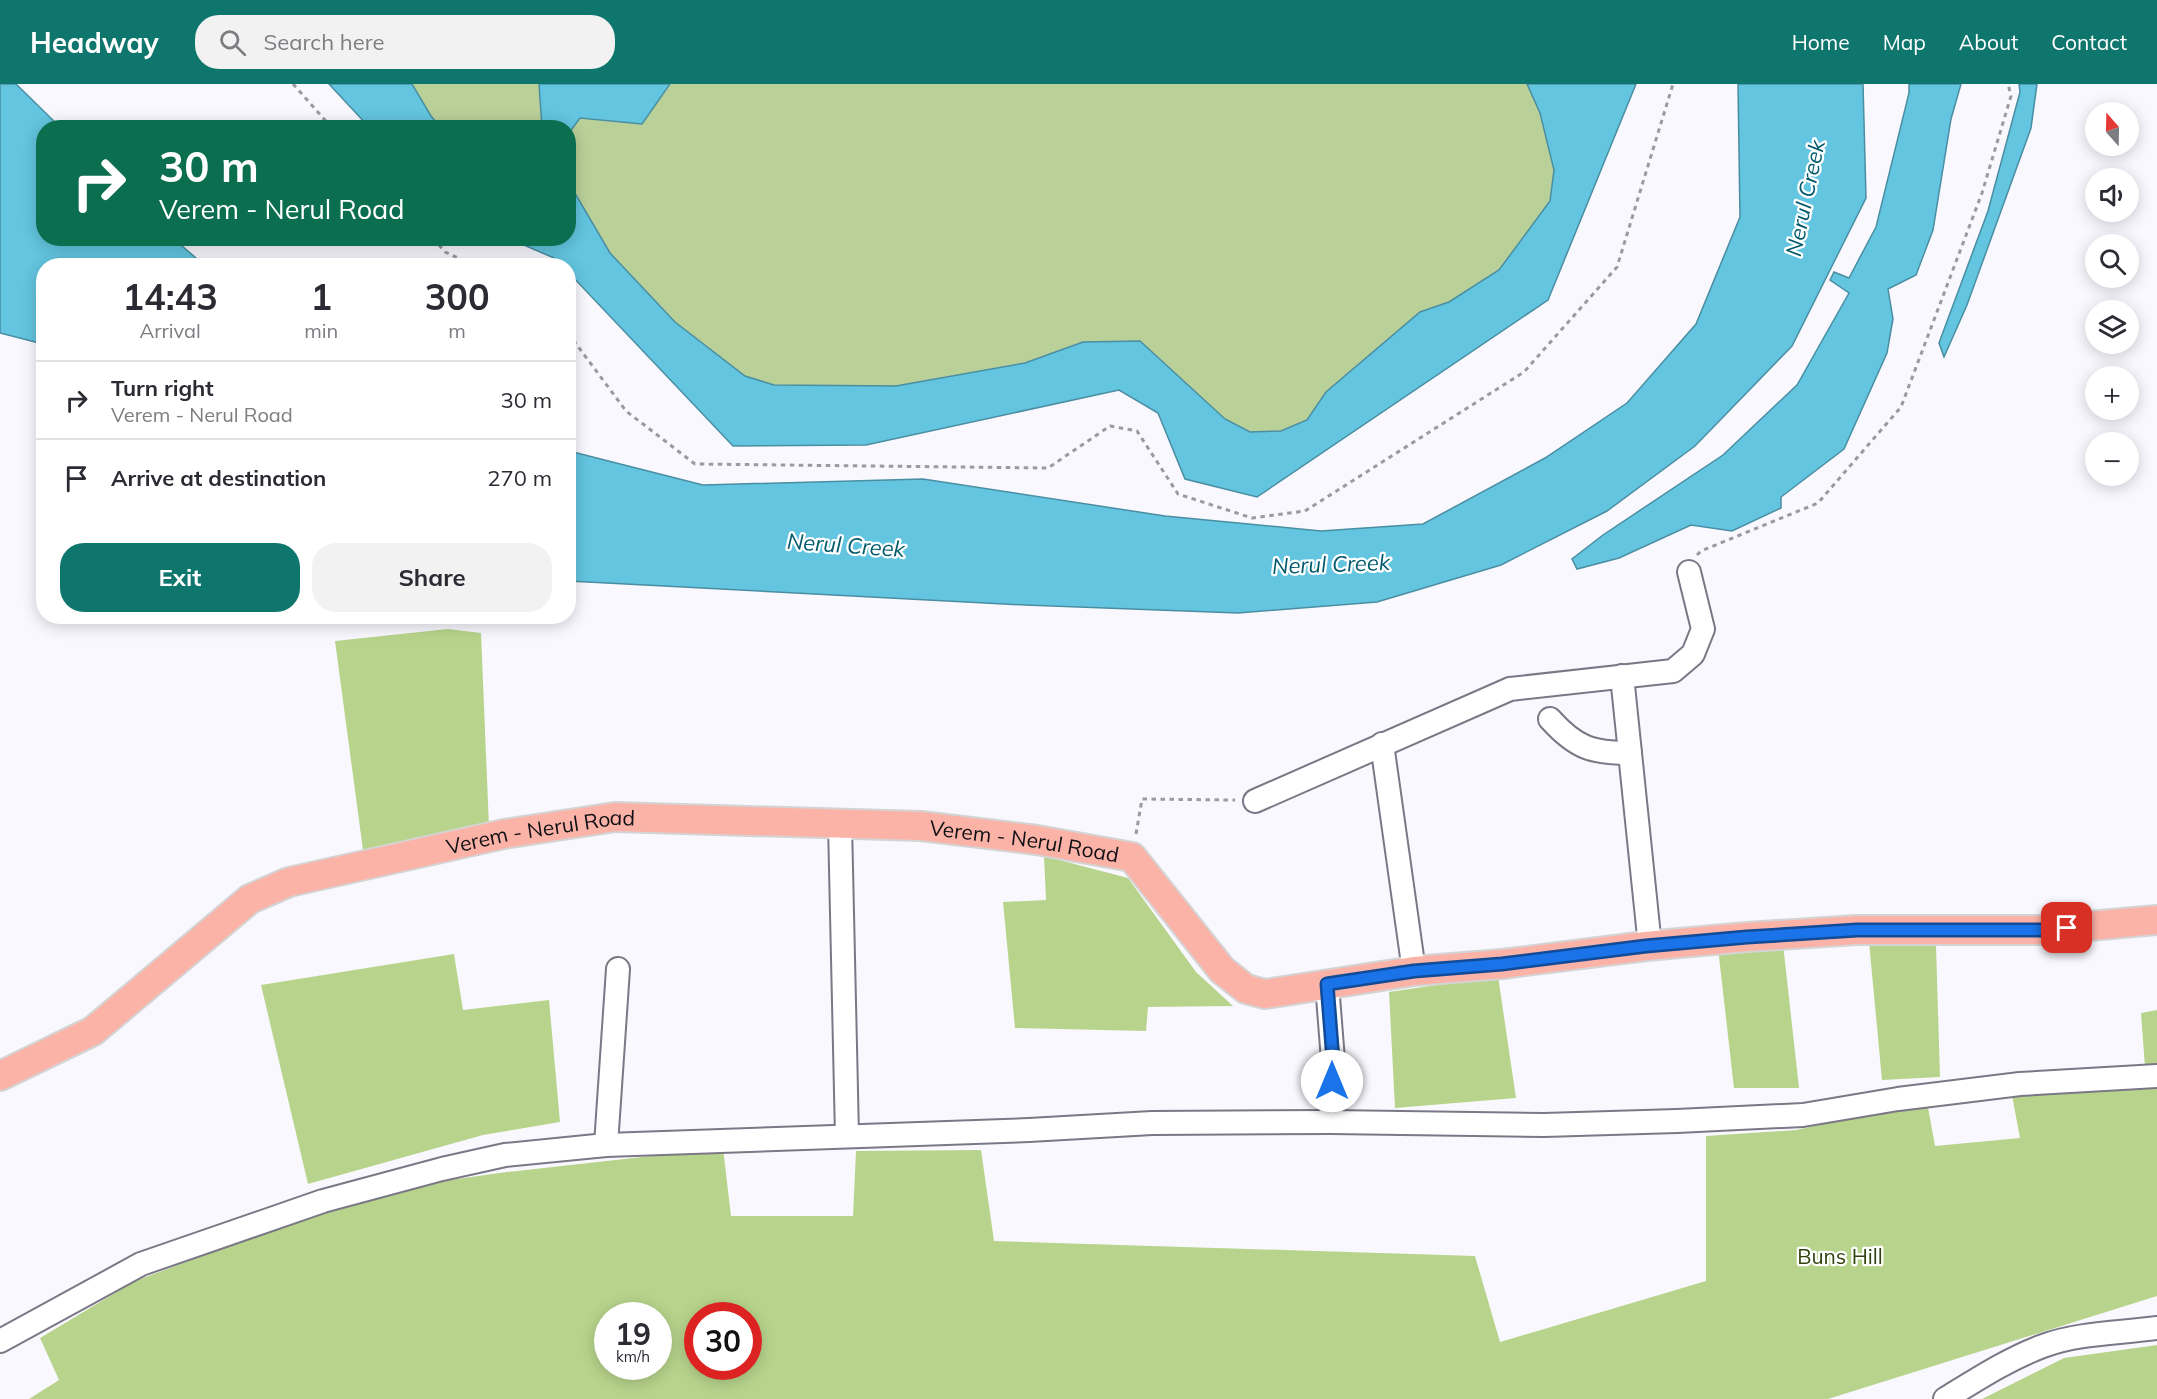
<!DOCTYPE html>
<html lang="en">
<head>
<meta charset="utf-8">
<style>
  body { margin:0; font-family:Mulish,sans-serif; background:#f2f2f3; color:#2b2b33; height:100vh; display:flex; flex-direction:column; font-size:22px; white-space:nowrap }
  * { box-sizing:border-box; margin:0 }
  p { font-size:20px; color:#7c7c81 }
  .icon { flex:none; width:33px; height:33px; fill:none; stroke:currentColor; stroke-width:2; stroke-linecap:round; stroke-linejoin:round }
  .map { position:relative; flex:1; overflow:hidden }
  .sheet { position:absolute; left:36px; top:174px; width:540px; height:366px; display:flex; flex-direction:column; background:#fff; border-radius:24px; box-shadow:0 3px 15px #0003 }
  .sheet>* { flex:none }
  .top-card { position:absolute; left:36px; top:36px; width:540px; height:126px; border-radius:24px; box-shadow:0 3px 15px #0003; background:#0b6e4f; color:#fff; overflow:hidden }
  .needle { width:39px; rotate:340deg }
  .fabs { position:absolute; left:2085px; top:18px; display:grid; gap:12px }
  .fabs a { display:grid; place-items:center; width:54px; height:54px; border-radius:50%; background:#fff; box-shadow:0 3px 15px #0003; font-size:30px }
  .speed { position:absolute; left:594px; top:1218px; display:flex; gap:12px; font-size:30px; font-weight:700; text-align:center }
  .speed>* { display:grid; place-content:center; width:78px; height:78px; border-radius:50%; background:#fff; box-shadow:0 3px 15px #0003; line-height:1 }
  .speed small { font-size:15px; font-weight:400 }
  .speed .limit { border:9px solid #d22; background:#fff; color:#111 }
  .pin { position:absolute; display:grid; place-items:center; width:51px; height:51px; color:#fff; margin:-26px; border-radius:12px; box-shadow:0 3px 9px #0006 }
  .me { position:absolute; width:66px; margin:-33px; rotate:0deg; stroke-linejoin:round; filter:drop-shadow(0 0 4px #0008) }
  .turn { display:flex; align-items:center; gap:21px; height:126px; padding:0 24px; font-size:27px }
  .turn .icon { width:78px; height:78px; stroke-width:2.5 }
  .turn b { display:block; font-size:42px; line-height:51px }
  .eta { display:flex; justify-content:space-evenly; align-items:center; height:102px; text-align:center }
  .eta b { font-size:36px; font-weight:700; line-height:42px }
  .cta { display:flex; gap:12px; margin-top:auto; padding:12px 24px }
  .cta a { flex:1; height:69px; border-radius:24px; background:#0f766e; color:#fff; font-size:24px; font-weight:700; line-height:69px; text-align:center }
  .cta a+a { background:#f2f2f3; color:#2b2b33 }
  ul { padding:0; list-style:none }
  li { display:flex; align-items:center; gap:18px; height:78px; padding:0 24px; border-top:2px solid #e1e1e2 }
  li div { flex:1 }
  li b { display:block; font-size:22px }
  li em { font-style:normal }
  header { display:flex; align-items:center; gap:36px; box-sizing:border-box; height:84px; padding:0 30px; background:#0f766e; color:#fff }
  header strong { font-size:28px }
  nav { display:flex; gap:33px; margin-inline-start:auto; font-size:21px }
  .search { width:420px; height:54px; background:#f2f2f3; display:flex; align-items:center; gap:15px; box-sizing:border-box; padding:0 21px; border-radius:24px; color:#7c7c81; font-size:22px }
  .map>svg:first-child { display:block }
</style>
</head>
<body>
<header>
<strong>Headway</strong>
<div class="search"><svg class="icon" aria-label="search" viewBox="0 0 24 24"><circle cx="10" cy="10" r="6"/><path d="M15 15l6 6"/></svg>Search here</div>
<nav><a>Home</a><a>Map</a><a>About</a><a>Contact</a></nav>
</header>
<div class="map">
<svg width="2157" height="1315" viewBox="0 0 2157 1315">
  <rect width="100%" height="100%" fill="#f9f8fe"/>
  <g fill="#bad099">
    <path d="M412,0H539L542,43H440L431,32Z"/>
    <path d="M671,0H1527L1540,29L1554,86L1550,117L1499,186L1449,218L1420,228L1326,308L1307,336L1281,347L1250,348L1225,335L1140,257L1083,258L1025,279L896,302L774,301L745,292L675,238L610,169L569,99V49L580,34L641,40Z"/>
  </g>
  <g fill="#b8d48c" fill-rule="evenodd">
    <path d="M448,545L481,549L489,743L363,766L335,557Z"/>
    <path d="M1044,772L1128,794L1196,888L1233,922L1148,923L1146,947L1015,944L1003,818L1046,816Z"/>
    <path d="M1869,858L1936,862L1940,993L1882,996Z"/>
    <path d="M1783,860L1799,1004H1734L1718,864Z"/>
    <path d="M454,870L463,926L549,916L560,1038L483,1051L308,1100L261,901Z"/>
    <path d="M1498,892L1516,1014L1395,1024L1389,908Z"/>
    <path d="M2157,926V981L2145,983L2141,929Z"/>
    <path d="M2157,998V1212L1828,1315H29L59,1296L40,1254L135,1197L237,1159L388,1105L499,1089L723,1064L731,1132H853L856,1067L981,1066L994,1157L1475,1172L1500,1258L1706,1197V1052L1796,1046L1927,1018L1935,1062L2020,1054L2011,1006ZM608,1232H658V1282H608ZM698,1232H748V1282H698Z"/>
    <path d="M2157,1261V1315H1982L2064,1274Z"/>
  </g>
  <g fill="#63c5df" stroke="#4a8ea2" stroke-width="1.5">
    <path d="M0,0H16L60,43L44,44V154L174,155L204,181L44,182L43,263L39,259L0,249Z"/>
    <path d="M329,0H412L431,32L440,43H369Z"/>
    <path d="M539,0H670L642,40L580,34L569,49L568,44L542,43Z"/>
    <path d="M1527,0H1636L1548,216L1257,413L1185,395L1158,329L1119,306L866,361L733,362L569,189L568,182L561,181L554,174L510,155L568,154L569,99L610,169L675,238L745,292L774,301L896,302L1025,279L1083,258L1140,257L1225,335L1250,348L1281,347L1307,336L1326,308L1420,228L1449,218L1499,186L1550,117L1554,86L1540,29Z"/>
    <path d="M1738,0H1863L1866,114L1792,262L1695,362L1607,427L1501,481L1377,518L1238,529L1025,521L569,497V367L703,401L923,395L1165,432L1321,447L1423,440L1545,374L1627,319L1696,240L1740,133Z"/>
    <path d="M1909,0H1961L1951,35L1933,146L1916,191L1888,205L1893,235L1887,269L1844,365L1781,413V424L1732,447L1691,441L1619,474L1577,485L1572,475L1603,451L1723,371L1797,301L1849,209L1830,196L1834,188L1849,194L1876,143L1909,9Z"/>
    <path d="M2019,0H2037L2031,44L1967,221L1944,273L1939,259L1988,127L2020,8Z"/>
  </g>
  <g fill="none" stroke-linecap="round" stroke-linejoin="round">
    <g stroke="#7a7886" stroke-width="26">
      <g id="minor">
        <path d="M1622,592L1650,862"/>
        <path d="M1550,635C1576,664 1592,669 1630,669"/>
        <path d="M1382,660L1414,887"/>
        <path d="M1255,717L1510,605L1673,587L1693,570L1703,545L1689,488"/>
        <path d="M840,740L847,1052"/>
        <path d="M1327,900L1333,976L1331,1038"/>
        <path d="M606,1061L618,885"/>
        <path d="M0,1257L141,1180L323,1117L442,1085L505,1071L606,1061L1029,1046L1152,1039L1331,1038L1544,1041L1677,1037L1803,1031L1898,1015L2020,1000L2157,992"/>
        <path d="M1945,1315C1976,1296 2008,1275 2043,1262C2078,1249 2120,1249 2157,1244"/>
      </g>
    </g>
    <g stroke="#d4d4d5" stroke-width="32">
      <g id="major">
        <path id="s1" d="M0,992L93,947L250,815L289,798L504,750L615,733L921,742L1037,756L1132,773L1222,886L1246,905L1265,910L1414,887L1502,880L1646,862L1747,853L1857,846H2044L2157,836"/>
      </g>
    </g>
    <g stroke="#9b9aa0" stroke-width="3" stroke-dasharray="4.5 4.5" stroke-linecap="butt">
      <path d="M293,0L332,44"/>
      <path d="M433,154L445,168L476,182"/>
      <path d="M568,249L626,327L695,380L1048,384L1110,342L1137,347L1178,410L1252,434L1305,427L1524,288L1617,183L1673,0"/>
      <path d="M1697,471L1701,467L1818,419L1901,323L1982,109L2011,12L2008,0"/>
      <path d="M1136,750L1142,715L1235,716"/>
    </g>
    <use href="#minor" stroke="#fff" stroke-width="22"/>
    <use href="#major" stroke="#fcb3a7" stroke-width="28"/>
  </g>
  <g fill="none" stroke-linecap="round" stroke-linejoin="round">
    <g stroke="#114b97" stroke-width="15">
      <path id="route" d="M1332,997L1333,976L1327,900L1414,887L1502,880L1646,862L1747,853L1857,846H2044L2067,844"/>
    </g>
    <use href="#route" stroke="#1a73e8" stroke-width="10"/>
  </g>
  <g text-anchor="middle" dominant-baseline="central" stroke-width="4.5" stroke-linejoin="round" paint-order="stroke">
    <g font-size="21" fill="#0f0f14" stroke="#fff">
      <text stroke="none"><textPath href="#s1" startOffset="608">Verem - Nerul Road</textPath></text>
      <text stroke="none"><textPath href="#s1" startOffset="1094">Verem - Nerul Road</textPath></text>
    </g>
    <g font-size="21" fill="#31420e" stroke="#fff">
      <text x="1840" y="1172">Buns Hill</text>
    </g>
    <g font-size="22" font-style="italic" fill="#005a6c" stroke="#fff">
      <text transform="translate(1805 114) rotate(-78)">Nerul Creek</text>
      <text transform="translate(846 461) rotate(4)">Nerul Creek</text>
      <text transform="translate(1331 480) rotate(-2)">Nerul Creek</text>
    </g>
  </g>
</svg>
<div class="fabs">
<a><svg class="needle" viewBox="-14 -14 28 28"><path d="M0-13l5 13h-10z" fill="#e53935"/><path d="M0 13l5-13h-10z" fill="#7c7c81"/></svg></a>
<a><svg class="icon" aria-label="sound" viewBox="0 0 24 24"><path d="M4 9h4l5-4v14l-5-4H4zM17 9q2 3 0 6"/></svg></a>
<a><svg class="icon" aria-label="search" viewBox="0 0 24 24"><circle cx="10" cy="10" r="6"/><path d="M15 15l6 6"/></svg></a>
<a><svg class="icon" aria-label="layers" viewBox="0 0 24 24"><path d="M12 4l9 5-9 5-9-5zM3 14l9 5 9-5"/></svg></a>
<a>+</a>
<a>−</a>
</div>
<div class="speed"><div>19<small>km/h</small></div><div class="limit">30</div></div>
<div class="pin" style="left:2067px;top:844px;background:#d93025"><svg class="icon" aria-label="arrive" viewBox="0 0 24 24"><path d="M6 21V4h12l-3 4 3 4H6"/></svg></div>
<svg class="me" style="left:1332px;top:997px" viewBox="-20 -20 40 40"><circle r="19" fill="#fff"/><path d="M0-13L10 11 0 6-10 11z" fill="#1a73e8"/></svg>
<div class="top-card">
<div class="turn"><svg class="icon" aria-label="right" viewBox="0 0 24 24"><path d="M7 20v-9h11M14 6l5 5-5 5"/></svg><div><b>30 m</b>Verem - Nerul Road</div></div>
</div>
<section class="sheet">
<div class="eta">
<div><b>14:43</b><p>Arrival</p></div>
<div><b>1</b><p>min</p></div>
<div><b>300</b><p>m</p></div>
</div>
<ul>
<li><svg class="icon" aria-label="right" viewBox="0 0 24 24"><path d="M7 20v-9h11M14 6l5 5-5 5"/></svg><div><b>Turn right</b><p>Verem - Nerul Road</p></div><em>30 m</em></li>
<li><svg class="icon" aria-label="arrive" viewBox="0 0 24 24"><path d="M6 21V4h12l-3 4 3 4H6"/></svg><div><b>Arrive at destination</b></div><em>270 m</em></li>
</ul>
<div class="cta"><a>Exit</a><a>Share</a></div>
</section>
</div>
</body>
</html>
